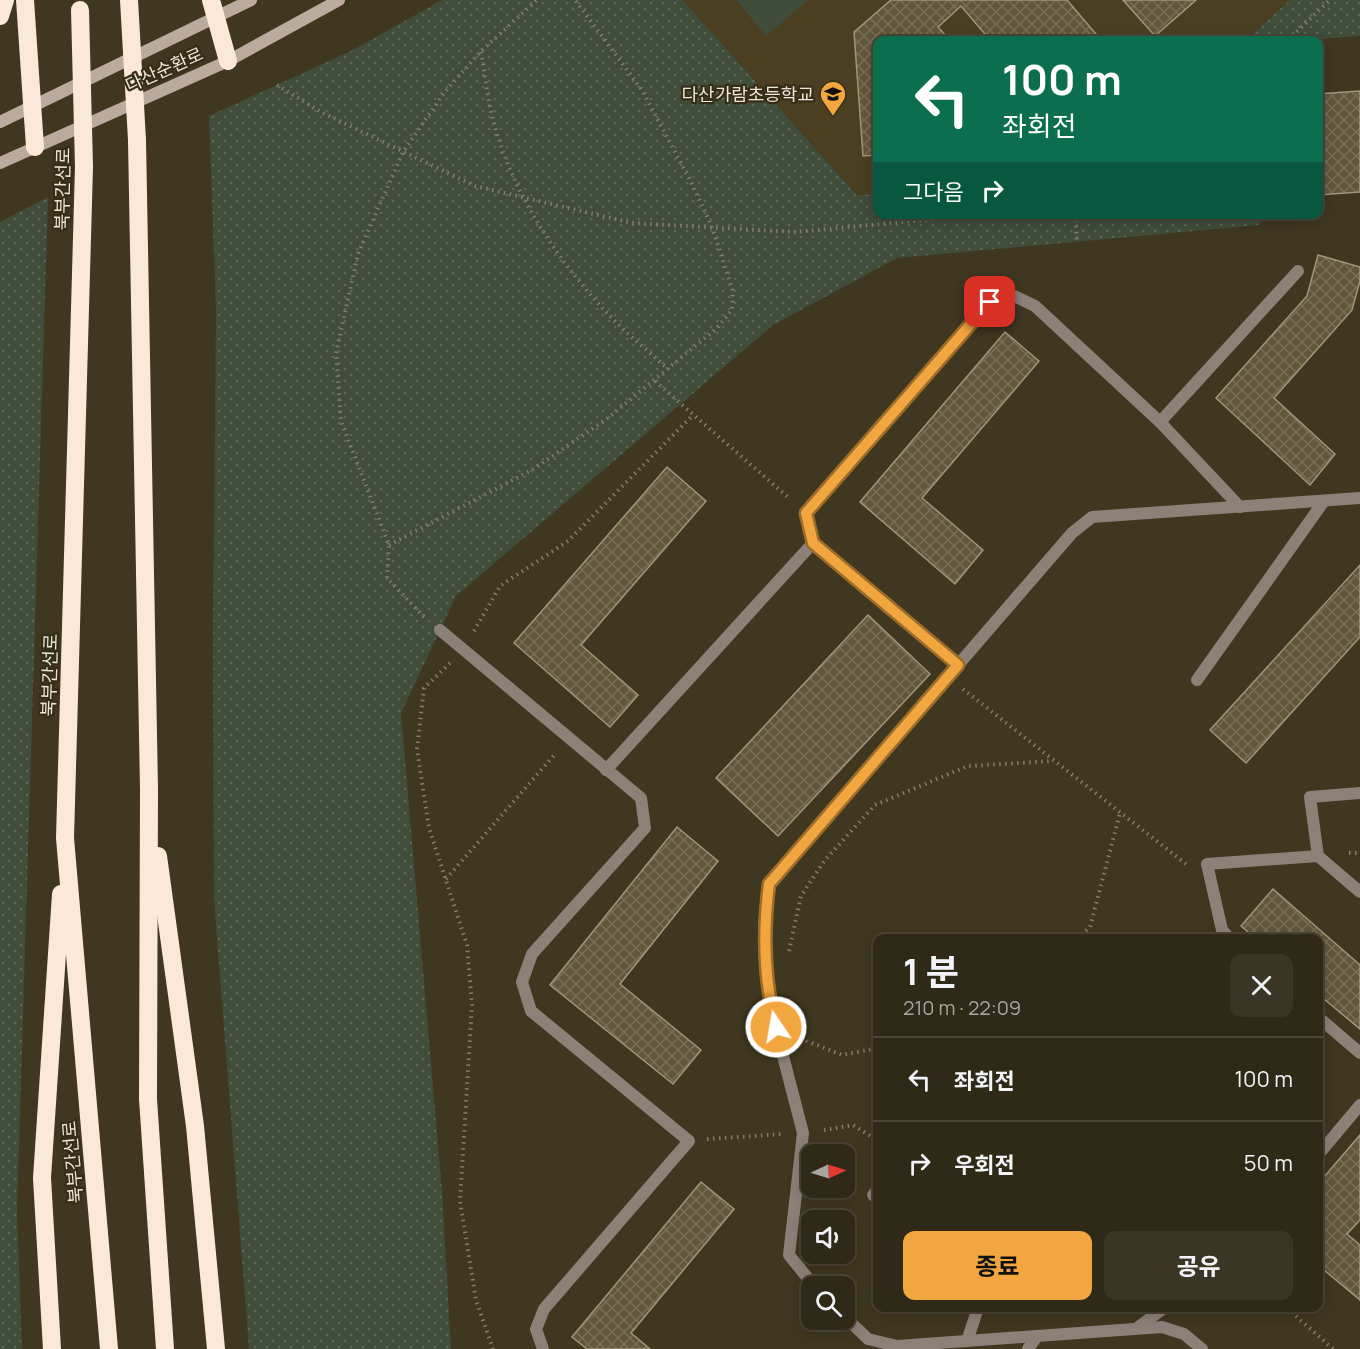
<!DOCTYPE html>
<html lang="ko">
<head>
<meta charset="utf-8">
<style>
  body { margin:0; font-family:Manrope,"Noto Sans KR",sans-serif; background:#3b3525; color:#f1f3f6; height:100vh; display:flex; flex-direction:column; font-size:22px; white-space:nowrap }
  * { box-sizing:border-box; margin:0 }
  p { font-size:20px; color:#a7a6a2 }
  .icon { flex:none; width:33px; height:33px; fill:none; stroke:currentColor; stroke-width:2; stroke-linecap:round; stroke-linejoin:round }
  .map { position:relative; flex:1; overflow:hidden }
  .sheet { position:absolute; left:873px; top:934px; width:450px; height:378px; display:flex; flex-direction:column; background:#2f2918; border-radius:12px; box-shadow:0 3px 15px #0003,0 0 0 2px #4a4537 }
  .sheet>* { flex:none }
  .hud { position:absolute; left:873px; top:36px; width:450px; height:183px; border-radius:12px; box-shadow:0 3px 15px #0003,0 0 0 2px #4a4537; background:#0b6e4f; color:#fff; overflow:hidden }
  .needle { width:39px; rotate:86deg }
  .controls { position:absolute; left:801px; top:1144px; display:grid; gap:12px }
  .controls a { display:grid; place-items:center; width:54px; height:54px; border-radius:12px; background:#2f2918; box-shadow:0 3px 15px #0003,0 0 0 2px #4a4537; font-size:30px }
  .pin { position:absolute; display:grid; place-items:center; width:51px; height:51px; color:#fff; margin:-26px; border-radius:12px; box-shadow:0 3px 9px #0006 }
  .me { position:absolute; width:66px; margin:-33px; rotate:348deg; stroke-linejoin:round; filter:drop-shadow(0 0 4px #0008) }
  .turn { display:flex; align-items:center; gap:21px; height:126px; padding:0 30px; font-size:27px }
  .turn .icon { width:78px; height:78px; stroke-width:2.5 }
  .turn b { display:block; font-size:42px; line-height:51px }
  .then { display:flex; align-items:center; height:57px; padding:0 30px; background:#0003; gap:12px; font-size:22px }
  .round { display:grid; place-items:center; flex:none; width:63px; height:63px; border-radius:12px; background:#3b3525 }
  .summary { display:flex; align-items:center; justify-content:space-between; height:102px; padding:0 30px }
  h1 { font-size:36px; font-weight:700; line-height:45px }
  .primary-button { display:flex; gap:12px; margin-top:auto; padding:12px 30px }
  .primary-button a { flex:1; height:69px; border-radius:12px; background:#f1a63f; color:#111; font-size:24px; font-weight:700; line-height:69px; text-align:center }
  .primary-button a+a { background:#3b3525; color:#f1f3f6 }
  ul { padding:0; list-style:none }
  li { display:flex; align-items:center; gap:18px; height:84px; padding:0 30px; border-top:2px solid #4a4537 }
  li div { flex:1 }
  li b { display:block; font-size:22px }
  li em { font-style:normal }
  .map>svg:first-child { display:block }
</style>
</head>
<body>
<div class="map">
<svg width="1360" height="1349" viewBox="0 0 1360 1349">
  <defs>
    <pattern id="grass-dots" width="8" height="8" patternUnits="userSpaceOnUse" patternTransform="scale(1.5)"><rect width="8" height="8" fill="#404d3b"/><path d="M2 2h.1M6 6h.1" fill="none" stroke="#5c6757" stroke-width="1.8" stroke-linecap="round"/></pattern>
    <pattern id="building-cross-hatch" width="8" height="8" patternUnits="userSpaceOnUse" patternTransform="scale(1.5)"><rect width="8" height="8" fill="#61573b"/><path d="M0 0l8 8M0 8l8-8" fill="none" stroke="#786f57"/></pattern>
  </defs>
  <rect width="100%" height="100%" fill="#3f3720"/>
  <path fill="#4a3f21" d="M683,0H1290L1246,40H878L877,194L858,195Z"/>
  <g fill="url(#grass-dots)">
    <path d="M442,0H683L857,195L877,194L878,214L1259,215L1260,225L897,258L773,325L456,596L401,713L442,1192L451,1349H249L214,899L213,637L216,311L209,116L353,50Z"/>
    <path d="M1290,0H1360V36L1304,40H1246Z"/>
    <path d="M48,197L17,1211L22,1349H0V222Z"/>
  </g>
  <path fill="#404d3b" d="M736,0H808L766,36Z"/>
  <g fill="url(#building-cross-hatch)" stroke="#9f967c" stroke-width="1.5">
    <path d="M891,0H1067L1101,40H990L961,6L938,27L947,37L942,40H878V155L863,156L854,32Z"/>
    <path d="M1123,0H1196L1155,36Z"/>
    <path d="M1360,91V192L1318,195V94Z"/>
    <path d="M1318,255L1360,267V281L1352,310L1274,398L1335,454L1310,485L1216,398L1307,296Z"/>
    <path d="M1005,332L1039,361L922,498L983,550L955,584L860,502Z"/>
    <path d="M667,467L706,501L581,645L638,695L610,727L514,643Z"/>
    <path d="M1360,565V637L1246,763L1210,730Z"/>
    <path d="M868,615L930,674L778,836L716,778Z"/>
    <path d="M677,827L718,861L620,984L701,1050L673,1084L550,985Z"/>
    <path d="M1273,889L1360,965V1029L1318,994V939H1256L1241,926Z"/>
    <path d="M1360,1135V1220L1347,1234L1360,1245V1300L1318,1265V1184Z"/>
    <path d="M701,1182L734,1209L631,1333L650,1349H587L572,1337Z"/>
  </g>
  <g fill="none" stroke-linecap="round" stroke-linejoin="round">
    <g stroke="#847d69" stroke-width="4" stroke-dasharray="1.5 4.5" stroke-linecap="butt">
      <path d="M1288,40L1330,0"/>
      <path d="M481,52C485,73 487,95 492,116C510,190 558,262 610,316C628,335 649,352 668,369"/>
      <path d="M277,85L321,112L475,186L632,223L795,232L990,214"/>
      <path d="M1075,214L1077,242"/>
      <path d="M655,381L790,499"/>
      <path d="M389,545L532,470L608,418L717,328L732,310L733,291L712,227L692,184L642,90L575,0"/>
      <path d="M424,617L387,578L389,545L341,421L336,353L358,254L403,152L444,93L481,51L537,0"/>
      <path d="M474,631L500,586L568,541L693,415"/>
      <path d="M450,663L424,688L417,749L429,828L467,945L472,1005L460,1201L476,1300L493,1349"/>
      <path d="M963,689L1186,864"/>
      <path d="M1349,853H1360"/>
      <path d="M446,879L556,753"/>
      <path d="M1077,939L1090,927L1120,813"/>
      <path d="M789,951L801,896L825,860L875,805L968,766L1053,761"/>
      <path d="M799,1024L807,1041L842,1055L878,1048"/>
      <path d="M824,1130L853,1125L878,1141"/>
      <path d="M707,1139L784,1134"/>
      <path d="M1287,1308L1333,1349"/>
    </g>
    <g stroke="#8c8179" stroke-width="12">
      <path d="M1160,422L1298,271"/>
      <path d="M440,630L641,798L645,828L532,954L522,982L531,1011L689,1141L544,1309L536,1329L543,1349"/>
      <path d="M958,665L813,543L806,513L990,302L1014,296L1035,306L1160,422L1240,507"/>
      <path d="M1197,680L1324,501"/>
      <path d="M606,770L813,543"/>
      <path d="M1360,793L1310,797L1318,856L1360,892"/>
      <path d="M1230,939L1222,930L1207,864L1318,856"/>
      <path d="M1318,1017L1360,1053"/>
      <path d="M1318,1155L1360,1105"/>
      <path d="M878,1189L873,1195L878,1199"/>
      <path d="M815,1287L789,1255L803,1133L770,1006L764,923L769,884L1072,533L1092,517L1360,498"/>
      <path d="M844,1316L868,1339L897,1346L1162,1327L1184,1334L1202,1349"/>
      <path d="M1137,1328L1164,1308"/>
      <path d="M967,1341L978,1308"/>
      <path d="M1028,1349L1037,1336"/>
    </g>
    <g stroke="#bbaa9e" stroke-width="12">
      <path d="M0,122L251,0"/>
      <path d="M0,163L228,61L339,0"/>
    </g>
    <g stroke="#fce8d8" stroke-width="18">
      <path d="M25,0L35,147"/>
      <path d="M211,0L228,61"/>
      <path d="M0,16L5,0"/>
      <path d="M137,140L149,789L148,1099L165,1349"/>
      <path d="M84,167L65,838L109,1349"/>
      <path d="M158,856L195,1126L216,1349"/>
      <path d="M52,1349L42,1178L61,894"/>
    </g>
    <g stroke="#fce8d8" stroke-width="18">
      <path d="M129,0L137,140"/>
      <path d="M80,10L84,167"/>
    </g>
  </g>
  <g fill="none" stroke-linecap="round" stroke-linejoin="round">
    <g stroke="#9d6c29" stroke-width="15">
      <path id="route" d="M776,1027C764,981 763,931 769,884L958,665L813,543L806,513L990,302"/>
    </g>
    <use href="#route" stroke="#f1a63f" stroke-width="10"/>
  </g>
  <defs>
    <g id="school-pin" transform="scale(1.35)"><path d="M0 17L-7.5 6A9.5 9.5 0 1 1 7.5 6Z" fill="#f1a63f" stroke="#352d16"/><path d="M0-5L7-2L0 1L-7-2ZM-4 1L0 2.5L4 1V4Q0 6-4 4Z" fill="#111"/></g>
  </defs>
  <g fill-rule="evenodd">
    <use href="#school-pin" x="833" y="94"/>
  </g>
  <g text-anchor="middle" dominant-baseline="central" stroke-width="4.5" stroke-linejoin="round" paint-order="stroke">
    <g font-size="18" fill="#ebe6d8" stroke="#352d16">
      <text transform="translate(164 69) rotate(-24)">다산순환로</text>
      <text transform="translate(62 189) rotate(-89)">북부간선로</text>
      <text transform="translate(49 675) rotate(-88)">북부간선로</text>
      <text transform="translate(72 1162) rotate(-95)">북부간선로</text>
    </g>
    <g font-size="18" fill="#ebe6d8" stroke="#352d16" text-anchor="end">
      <text x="814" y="94">다산가람초등학교</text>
    </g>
  </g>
</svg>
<div class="controls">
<a><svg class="needle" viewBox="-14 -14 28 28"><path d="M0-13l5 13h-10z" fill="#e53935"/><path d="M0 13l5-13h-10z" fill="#a7a6a2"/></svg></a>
<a><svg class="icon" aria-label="sound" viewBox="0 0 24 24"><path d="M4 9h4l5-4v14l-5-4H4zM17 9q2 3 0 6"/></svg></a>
<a><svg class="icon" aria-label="search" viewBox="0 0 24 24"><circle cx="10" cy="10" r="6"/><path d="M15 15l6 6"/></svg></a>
</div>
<div class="pin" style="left:990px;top:302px;background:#d93025"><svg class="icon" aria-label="arrive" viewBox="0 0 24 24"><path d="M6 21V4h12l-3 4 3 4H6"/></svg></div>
<svg class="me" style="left:776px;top:1027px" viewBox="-20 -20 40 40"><circle r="17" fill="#f1a63f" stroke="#fff" stroke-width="3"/><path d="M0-11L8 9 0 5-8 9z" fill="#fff"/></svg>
<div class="hud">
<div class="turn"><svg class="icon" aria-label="left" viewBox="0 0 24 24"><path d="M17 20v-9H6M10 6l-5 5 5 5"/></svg><div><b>100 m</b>좌회전</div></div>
<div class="then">그다음<svg class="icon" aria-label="right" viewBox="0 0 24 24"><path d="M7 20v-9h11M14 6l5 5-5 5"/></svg></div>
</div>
<section class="sheet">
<div class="summary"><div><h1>1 분</h1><p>210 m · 22:09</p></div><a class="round"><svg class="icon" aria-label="close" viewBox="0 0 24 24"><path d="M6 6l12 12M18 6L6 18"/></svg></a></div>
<ul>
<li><svg class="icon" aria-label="left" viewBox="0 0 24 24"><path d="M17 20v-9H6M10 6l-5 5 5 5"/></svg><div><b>좌회전</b></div><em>100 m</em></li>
<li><svg class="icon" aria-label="right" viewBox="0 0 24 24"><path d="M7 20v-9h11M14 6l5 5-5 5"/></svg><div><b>우회전</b></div><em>50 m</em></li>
</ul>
<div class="primary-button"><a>종료</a><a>공유</a></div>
</section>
</div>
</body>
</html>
